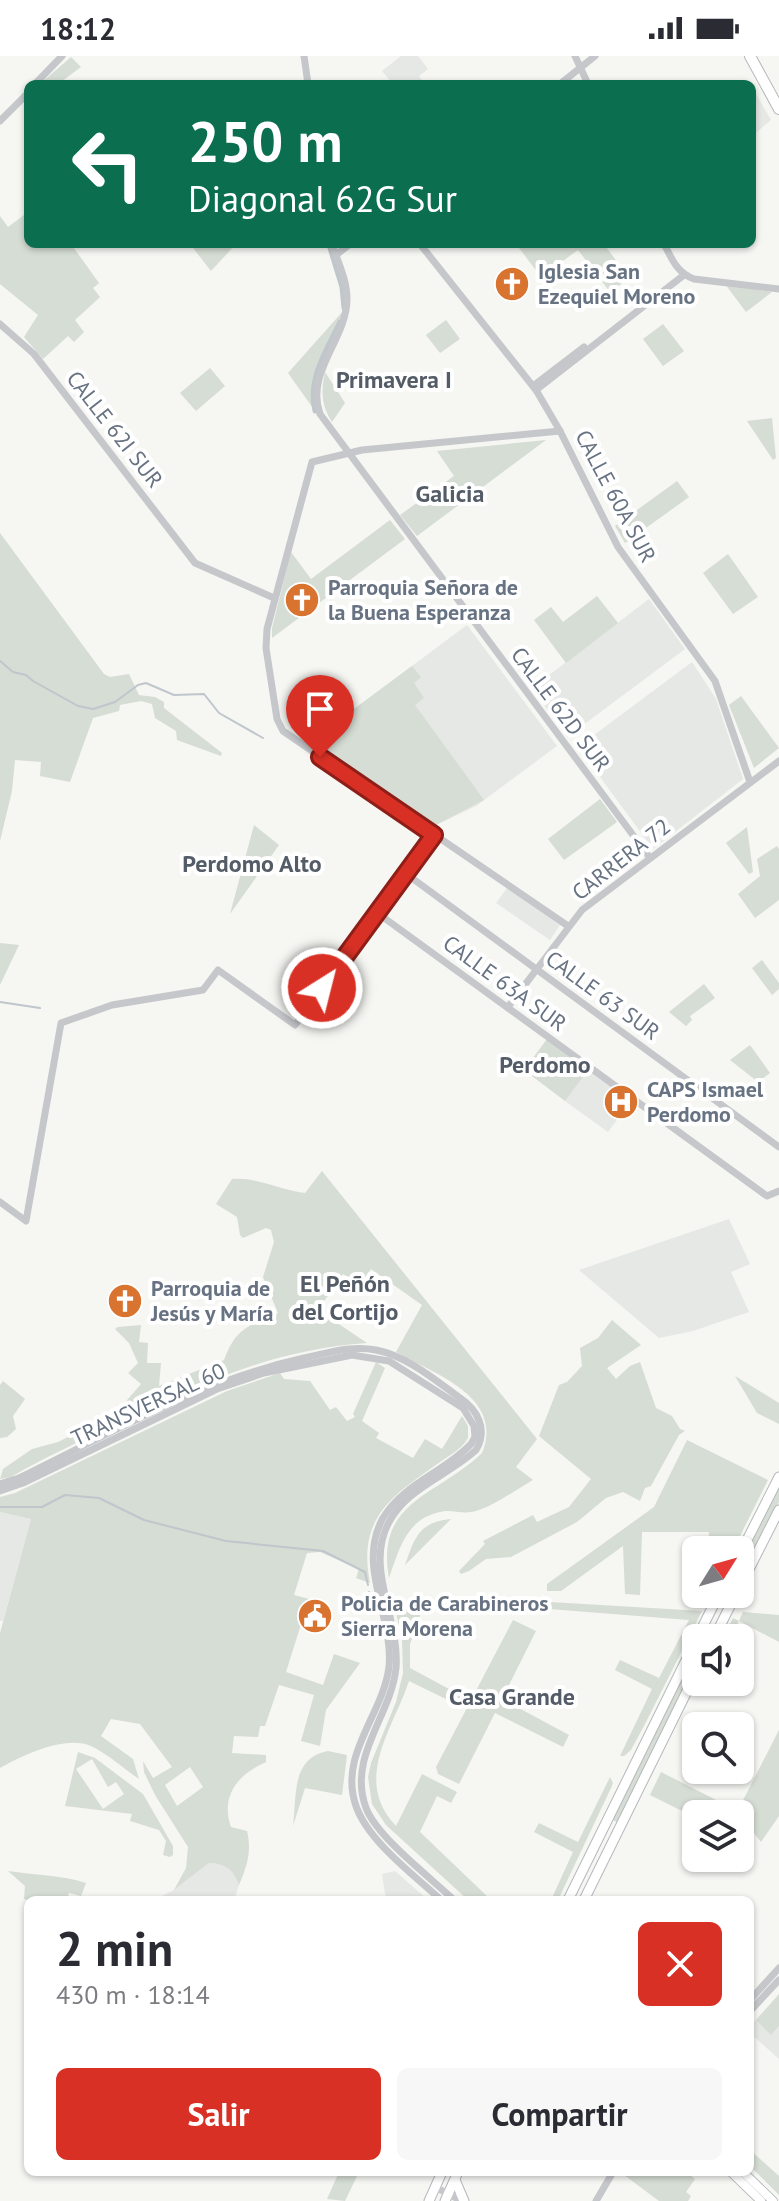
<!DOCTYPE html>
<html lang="es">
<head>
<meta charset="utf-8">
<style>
  body { margin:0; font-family:"PT Sans",sans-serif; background:#f7f7f7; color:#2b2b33; height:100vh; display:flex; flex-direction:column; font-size:30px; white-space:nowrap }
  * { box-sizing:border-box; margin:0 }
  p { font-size:26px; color:#7c7c81 }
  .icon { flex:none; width:44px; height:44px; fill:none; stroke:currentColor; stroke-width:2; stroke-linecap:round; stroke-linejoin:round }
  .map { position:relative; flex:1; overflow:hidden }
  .sheet { position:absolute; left:24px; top:1840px; width:730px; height:280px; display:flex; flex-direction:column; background:#fff; border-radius:12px; box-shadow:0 2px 6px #0004 }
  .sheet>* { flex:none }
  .guide { position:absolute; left:24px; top:24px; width:732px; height:168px; border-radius:12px; box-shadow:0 2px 6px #0004; background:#0b6e4f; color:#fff; overflow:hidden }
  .needle { width:52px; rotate:53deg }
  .buttons { position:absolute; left:682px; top:1480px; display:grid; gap:16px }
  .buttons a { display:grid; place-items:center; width:72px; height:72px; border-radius:12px; background:#fff; box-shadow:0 2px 6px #0004; font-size:40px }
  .pin { position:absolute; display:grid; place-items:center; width:68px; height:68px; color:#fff; margin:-82px -34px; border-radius:50% 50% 50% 0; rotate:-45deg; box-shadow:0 0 8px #0007 }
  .pin .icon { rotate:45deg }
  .me { position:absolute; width:88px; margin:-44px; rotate:36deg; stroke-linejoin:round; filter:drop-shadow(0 0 6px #0008) }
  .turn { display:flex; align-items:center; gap:28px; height:168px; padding:0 32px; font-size:36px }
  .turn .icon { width:104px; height:104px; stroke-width:2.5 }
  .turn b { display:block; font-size:56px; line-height:68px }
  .round { display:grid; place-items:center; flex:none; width:84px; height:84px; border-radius:12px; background:#f7f7f7 }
  .summary { display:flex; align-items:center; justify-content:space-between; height:136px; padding:0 32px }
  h1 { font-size:48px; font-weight:700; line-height:60px }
  .primary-button { display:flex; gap:16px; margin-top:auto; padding:16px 32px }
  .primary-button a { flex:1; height:92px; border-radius:12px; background:#d93025; color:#fff; font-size:32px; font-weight:700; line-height:92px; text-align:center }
  .primary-button a+a { background:#f7f7f7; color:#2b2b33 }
  .status { display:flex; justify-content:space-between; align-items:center; height:56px; padding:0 40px; background:#fff; direction:ltr }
  .status svg { height:22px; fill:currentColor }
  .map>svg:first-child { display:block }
</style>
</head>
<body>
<div class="status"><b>18:12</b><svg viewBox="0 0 49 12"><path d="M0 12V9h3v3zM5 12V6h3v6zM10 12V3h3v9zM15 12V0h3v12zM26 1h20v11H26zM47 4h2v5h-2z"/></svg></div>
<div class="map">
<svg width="779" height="2145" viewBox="0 0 779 2145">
  <rect width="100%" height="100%" fill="#f6f6f3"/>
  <g fill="#e6e8e6">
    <path d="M401,0H418L428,13L419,20L425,28H393L382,15Z"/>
    <path d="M752,31L771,64L752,80Z"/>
    <path d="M649,543L685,593L567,681L532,632Z"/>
    <path d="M467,569L557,690L476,750L434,770L326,674Z"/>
    <path d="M692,606L716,643L743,723L653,793L578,691Z"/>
    <path d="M507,832L560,869L550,884L496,847Z"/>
    <path d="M589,1013L621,1037L612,1049L622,1057L608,1076L565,1045Z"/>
    <path d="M729,1163L750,1208L731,1216L749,1256L693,1275L659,1282L579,1214Z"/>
    <path d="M0,1456L31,1463L3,1565H0Z"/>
    <path d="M209,1807L222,1808L230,1813L236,1821L239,1829L234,1844H154L174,1834Z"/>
    <path d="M395,1815L428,1844H386L382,1818Z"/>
    <path d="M756,1964L771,1978L779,1970V2003L750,1977V1970Z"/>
  </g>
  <g fill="#d6ddd4" fill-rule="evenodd">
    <path d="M71,1L81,11L58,28H40Z"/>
    <path d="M28,156V188H71L99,227L93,232L100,241L75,264L84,276L74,286L68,280L43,303L24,281L38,259L0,228V160L8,171Z"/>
    <path d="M190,188H236L211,215Z"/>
    <path d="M516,188H604L629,222L610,236L578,194L541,221Z"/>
    <path d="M725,228L772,236L746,256Z"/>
    <path d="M344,254C332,287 307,319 315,355L288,317Z"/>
    <path d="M446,264L460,283L440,297L426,279Z"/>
    <path d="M663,268L684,295L663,310L643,283Z"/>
    <path d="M210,312L225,330L196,355L180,337Z"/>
    <path d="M325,316L345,347L332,366C321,349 321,335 325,316Z"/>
    <path d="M772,362L776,402L773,404L747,365Z"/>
    <path d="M546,384L417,480L400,459L454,420L437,395Z"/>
    <path d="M677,425L689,441L625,487L615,470Z"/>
    <path d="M390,464L405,483L272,582V572L291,496L311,523Z"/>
    <path d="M0,477L104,618L110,621L129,618L139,639L155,641L164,646V652L222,697L221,700L177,684L176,675L155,662L152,648L141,645L120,649L119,655L93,662L70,726L40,720L41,706L15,704L12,735L0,785Z"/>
    <path d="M728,498L758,541L733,558L703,517Z"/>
    <path d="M597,540L618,567L566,607L534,564L551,551L563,566Z"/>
    <path d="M412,610L421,621L414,627L424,642L415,649L484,744L434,770L308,687Z"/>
    <path d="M741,640L779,692L754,712L729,649Z"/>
    <path d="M600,743L617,766L564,804L548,783Z"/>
    <path d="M254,769L279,789L230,858Z"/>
    <path d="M747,771L753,816L749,818L726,787Z"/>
    <path d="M777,790L779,793V844L755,862L738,838L760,820L757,803Z"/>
    <path d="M0,887L19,889L0,929Z"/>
    <path d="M762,904L779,927V933L772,939L752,912Z"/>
    <path d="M704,928L715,942L690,960L692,964L686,970L669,956Z"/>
    <path d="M547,983L589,1013L565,1045L524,1014Z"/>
    <path d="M750,989L770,1017L758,1026L730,1004Z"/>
    <path d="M322,1115L537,1383L516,1411L533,1424C517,1433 488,1454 471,1456C461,1458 450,1453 440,1456C406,1463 399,1494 389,1522C375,1444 438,1440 482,1397C505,1341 435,1318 396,1296L422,1249L371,1213L360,1228L343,1218L318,1254L367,1287C270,1294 196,1329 110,1371C77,1387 43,1402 11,1421L0,1423L3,1413L32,1393L58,1386L115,1358L141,1328L128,1317L138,1307L129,1287L115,1273L118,1271L141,1269L139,1286L148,1287L147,1307H161L159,1330L224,1304C236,1272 248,1270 278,1257L263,1221L274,1186L271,1174L266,1172L243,1182L240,1179L237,1161L216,1148L232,1123C258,1121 279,1134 305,1137Z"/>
    <path d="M612,1264L641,1289L607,1312L616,1323L630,1310L640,1306L656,1352L672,1360L680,1373L685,1375L679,1379L651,1430L645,1432L640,1445L623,1436L606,1442L577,1466L511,1501L486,1503L469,1515L461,1518L459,1515L485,1488L483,1485L533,1459L537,1466L569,1451L591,1423L539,1380L559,1329L567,1326L582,1310L580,1292L598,1282Z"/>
    <path d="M376,1306L385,1312L362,1365L379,1377L376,1382L413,1402L425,1383L442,1393L462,1360L468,1370V1382C462,1393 450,1399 440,1406C392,1440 357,1461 370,1527L356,1522L359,1513L320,1496L307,1497L294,1539L309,1543L286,1616L323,1629L334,1598L360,1607L326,1654L320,1690L301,1685L314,1639L279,1629L265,1670H260L258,1681L234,1680L232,1697L266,1699V1706C238,1718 220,1740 231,1771L247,1775C252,1795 247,1810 239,1829C233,1813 226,1808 209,1807L174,1834L186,1812L188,1791L155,1739L144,1716L143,1705L153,1722L172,1711L140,1668L111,1663L101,1680L133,1703L139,1723C124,1713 108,1698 91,1690C65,1679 23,1699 0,1712V1577L31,1463L0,1456V1441L15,1437L227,1335L280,1317L284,1323L310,1325L330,1354L336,1351L347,1365L355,1361L353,1358ZM190,1711L203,1731L177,1750L165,1729Z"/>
    <path d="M735,1320L779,1347V1368L757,1357Z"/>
    <path d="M3,1325L25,1343L13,1360L16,1373L7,1381L0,1382V1329Z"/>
    <path d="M687,1384L768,1424L733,1494H708L709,1476H642L640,1539L625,1538L623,1490L561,1535H547V1528L654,1451Z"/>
    <path d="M779,1429V1446L740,1523V1506Z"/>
    <path d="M451,1463L405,1509C415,1481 419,1466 451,1463Z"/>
    <path d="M392,1538L407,1548L425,1546L410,1588V1612L462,1640L458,1649L409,1625C393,1673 352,1724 396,1770L422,1718L457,1736L451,1747L437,1740L420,1776L491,1844H468L386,1769L372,1748L368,1721L371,1707L396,1646L403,1617L402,1584Z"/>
    <path d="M550,1546L702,1555L646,1666L631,1694L624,1700H620L652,1633L615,1614L620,1604L659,1622L689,1564L549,1553Z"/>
    <path d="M743,1556L779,1559V1586L739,1565L730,1582H723L733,1562L739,1565Z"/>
    <path d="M513,1564L536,1575L502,1643L569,1679L563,1691L495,1657L459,1728L438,1718L436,1711Z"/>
    <path d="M696,1591V1608L617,1766L610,1763Z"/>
    <path d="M779,1674V1760L761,1786L750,1772L740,1768V1758H736Z"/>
    <path d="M328,1695L347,1699L342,1739L305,1732L293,1770C297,1739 291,1702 328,1695Z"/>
    <path d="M78,1696L95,1702L143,1738L173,1790V1799L170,1801L163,1799L166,1785L159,1774L130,1765L132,1758L65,1750ZM92,1703L108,1731L116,1726L124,1738L103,1753L76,1713Z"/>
    <path d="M661,1716L728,1750L724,1758H696V1762L650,1739Z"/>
    <path d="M610,1721L613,1727L611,1732L558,1844H551L573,1796L534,1776L539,1767L578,1786Z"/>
    <path d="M740,1778L751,1786L753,1797L748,1807L732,1811L722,1802H740Z"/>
    <path d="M8,1815C34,1819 61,1819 86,1827L81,1840L69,1837L67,1844H28L24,1843L25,1830Z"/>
    <path d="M779,1938V1970L771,1979L756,1964Z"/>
    <path d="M750,2094L779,2120V2139L750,2110Z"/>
    <path d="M339,2116L358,2118L345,2145L327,2143Z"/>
    <path d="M620,2116H686L695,2123L686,2136L691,2140L688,2145H659Z"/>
  </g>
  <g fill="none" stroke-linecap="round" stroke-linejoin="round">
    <g stroke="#bfc6cc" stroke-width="2">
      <path d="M0,605L13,616L26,619L33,625L78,650L93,653L115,646L138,629L146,627L174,639L204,638L219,657L263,682"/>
      <path d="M0,946L40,952"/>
      <path d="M0,1451H42L65,1439L99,1442L144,1464L226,1485L323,1495L365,1516L368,1529"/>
      <path d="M369,1536L372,1549"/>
    </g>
    <g stroke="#bfc6cc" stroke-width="5">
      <path d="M330,192L342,231L344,252"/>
      <path d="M315,355C307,322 327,294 340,266"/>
    </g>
    <g stroke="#b7babf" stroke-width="10">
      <g id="secondary">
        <path d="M731,2116L761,2145"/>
        <path d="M743,2116L773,2145"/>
      </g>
    </g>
    <g stroke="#b5b8bc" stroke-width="11">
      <g id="primary">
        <path d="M740,1498L779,1421"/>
        <path d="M740,1531L779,1454"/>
        <path d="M697,1582L719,1538"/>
        <path d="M714,1582L736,1538"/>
        <path d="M568,1844L696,1584"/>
        <path d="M584,1844L696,1617"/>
        <path d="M455,2124L464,2145"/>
        <path d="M429,2145L442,2116"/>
        <path d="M445,2145L458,2116"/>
      </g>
    </g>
    <g stroke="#b5b7bb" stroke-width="12">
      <path id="trunk" d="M750,0L779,53"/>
    </g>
    <g stroke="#c5c7cb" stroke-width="7">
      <path d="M304,0L308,28"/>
      <path d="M575,0L588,28"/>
      <path d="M35,28L62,0"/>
      <path d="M560,28L595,0"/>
      <path d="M0,65L28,37"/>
      <path d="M332,188C338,206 347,224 347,243C347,283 305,316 320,358L650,802"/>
      <path d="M420,188L536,334L560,375L618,491L715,625L750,726"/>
      <path d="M664,188C672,203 677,217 694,223L779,233"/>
      <path d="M336,199L350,188"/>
      <path d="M0,268L34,298L195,507L274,542"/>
      <path d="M533,330L584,291"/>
      <path d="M536,334L684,219"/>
      <path d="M560,375L362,394L312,406L267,573L266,592L277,663L283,675L568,870"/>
      <path d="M405,817L779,1091"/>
      <path d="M376,856L767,1140L779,1135"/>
      <path d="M508,951L582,854L779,705"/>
      <path d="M0,1146L26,1165L61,967L112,949L203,934L218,914L295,969L434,779"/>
      <path d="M0,1428L19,1422C113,1376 201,1325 304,1302C328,1297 351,1289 376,1294C407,1300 435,1324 460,1342C478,1354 488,1374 476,1394C448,1420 406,1432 388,1468C365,1513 400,1564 396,1612C391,1660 347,1701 366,1752C377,1781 431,1822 454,1844"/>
      <path d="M0,1435L23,1427L217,1333L264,1317L352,1299L389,1305L463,1352L474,1370L475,1381L471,1388C445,1416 404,1427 383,1462C356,1510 394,1561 389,1611C383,1659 338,1699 356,1750C368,1785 414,1819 441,1844"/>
      <path d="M750,1944L779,1912"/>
      <path d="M750,1955L779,1924"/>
      <path d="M435,2131L462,2145"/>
      <path d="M596,2145L613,2116"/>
    </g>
    <use href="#secondary" stroke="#fff" stroke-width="8"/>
    <use href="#primary" stroke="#fff" stroke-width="9"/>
    <use href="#trunk" stroke="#fff" stroke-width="10"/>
  </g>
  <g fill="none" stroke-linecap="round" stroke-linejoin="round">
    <g stroke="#8d1f18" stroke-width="20">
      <path id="route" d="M320,701L434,779L322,932"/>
    </g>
    <use href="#route" stroke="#d93025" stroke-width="14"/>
  </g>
  <defs>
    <g id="church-disc" transform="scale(1.8)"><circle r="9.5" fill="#d97430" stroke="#fff"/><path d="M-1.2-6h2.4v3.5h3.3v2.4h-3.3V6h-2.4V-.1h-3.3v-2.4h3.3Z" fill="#fff"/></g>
    <g id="hospital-disc" transform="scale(1.8)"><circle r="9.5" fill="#d97430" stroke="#fff"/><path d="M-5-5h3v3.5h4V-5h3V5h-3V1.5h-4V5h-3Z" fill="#fff"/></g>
    <g id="civic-disc" transform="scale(1.8)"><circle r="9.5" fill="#d97430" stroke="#fff"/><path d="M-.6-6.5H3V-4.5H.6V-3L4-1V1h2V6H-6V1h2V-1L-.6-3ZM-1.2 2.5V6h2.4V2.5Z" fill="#fff"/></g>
  </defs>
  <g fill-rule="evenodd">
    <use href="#church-disc" x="512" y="228"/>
    <use href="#church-disc" x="302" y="544"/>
    <use href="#hospital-disc" x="621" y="1046"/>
    <use href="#church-disc" x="125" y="1245"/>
    <use href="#civic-disc" x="315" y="1560"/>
  </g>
  <g text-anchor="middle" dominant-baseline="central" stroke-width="8" stroke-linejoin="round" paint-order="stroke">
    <g font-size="22" font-weight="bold" fill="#677282" stroke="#fff" text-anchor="start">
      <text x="538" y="215">Iglesia San<tspan x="538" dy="25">Ezequiel Moreno</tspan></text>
      <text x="328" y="531">Parroquia Señora de<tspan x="328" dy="25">la Buena Esperanza</tspan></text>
      <text x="647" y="1033">CAPS Ismael<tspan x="647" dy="25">Perdomo</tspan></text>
      <text x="151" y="1232">Parroquia de<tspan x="151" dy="25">Jesús y María</tspan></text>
      <text x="341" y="1547">Policia de Carabineros<tspan x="341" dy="25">Sierra Morena</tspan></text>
    </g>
    <g font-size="22" fill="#677282" stroke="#fff">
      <text transform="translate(115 373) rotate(52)">CALLE 62I SUR</text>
      <text transform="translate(616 440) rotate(62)">CALLE 60A SUR</text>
      <text transform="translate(561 653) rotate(53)">CALLE 62D SUR</text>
      <text transform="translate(621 803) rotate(-38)">CARRERA 72</text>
      <text transform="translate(505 927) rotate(36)">CALLE 63A SUR</text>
      <text transform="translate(603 939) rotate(36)">CALLE 63 SUR</text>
      <text transform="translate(148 1348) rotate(-25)">TRANSVERSAL 60</text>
    </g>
    <g font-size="24" font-weight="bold" fill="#545c68" stroke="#fff">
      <text x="394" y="323">Primavera I</text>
      <text x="450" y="437">Galicia</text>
      <text x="252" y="807">Perdomo Alto</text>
      <text x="545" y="1008">Perdomo</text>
      <text x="345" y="1227">El Peñón<tspan x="345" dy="28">del Cortijo</tspan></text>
      <text x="512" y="1640">Casa Grande</text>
    </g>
  </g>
</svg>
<div class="buttons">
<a><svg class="needle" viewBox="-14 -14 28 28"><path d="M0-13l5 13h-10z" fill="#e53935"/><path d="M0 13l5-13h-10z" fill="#7c7c81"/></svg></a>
<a><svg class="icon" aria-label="sound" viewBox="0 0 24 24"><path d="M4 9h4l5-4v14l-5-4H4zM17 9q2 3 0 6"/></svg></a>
<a><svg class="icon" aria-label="search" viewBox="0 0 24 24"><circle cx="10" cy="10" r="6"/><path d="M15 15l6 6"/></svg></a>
<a><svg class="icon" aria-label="layers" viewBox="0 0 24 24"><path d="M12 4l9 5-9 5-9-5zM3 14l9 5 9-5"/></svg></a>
</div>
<div class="pin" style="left:320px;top:701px;background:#d93025"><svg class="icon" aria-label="arrive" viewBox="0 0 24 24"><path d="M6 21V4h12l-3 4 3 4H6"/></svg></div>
<svg class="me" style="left:322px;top:932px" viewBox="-20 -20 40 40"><circle r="17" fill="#d93025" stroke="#fff" stroke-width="3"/><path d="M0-11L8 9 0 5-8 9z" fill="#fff"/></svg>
<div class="guide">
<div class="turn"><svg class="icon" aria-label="left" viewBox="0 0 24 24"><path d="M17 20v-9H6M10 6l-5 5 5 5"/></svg><div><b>250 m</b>Diagonal 62G Sur</div></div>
</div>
<section class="sheet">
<div class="summary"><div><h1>2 min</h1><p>430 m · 18:14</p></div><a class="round" style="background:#d93025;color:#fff"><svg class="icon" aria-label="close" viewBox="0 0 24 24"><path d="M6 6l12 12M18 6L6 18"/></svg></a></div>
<div class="primary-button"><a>Salir</a><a>Compartir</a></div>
</section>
</div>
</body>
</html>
